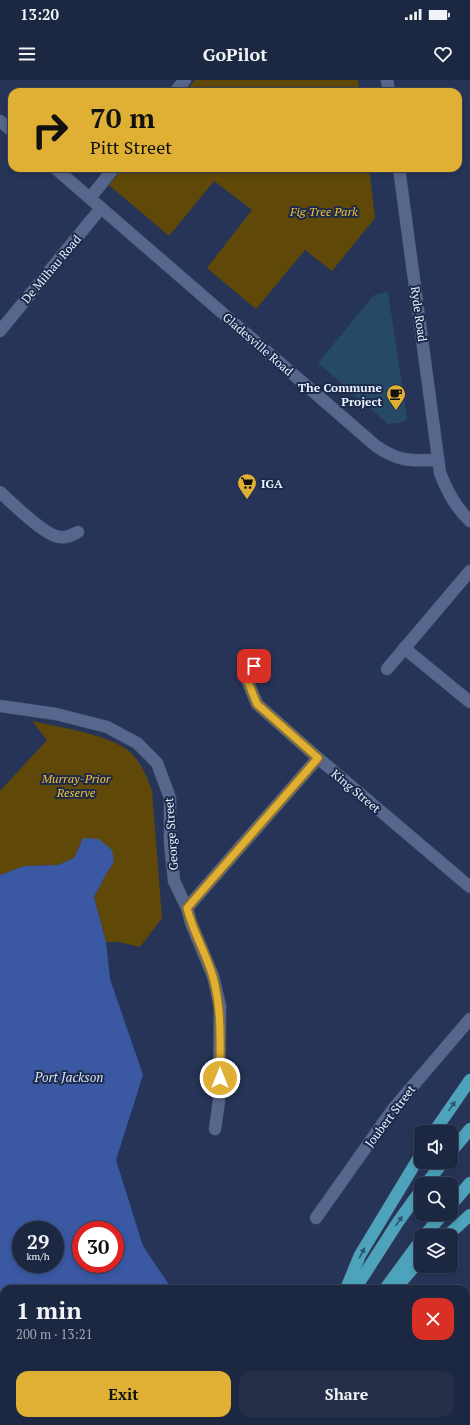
<!DOCTYPE html>
<html lang="en">
<head>
<meta charset="utf-8">
<style>
  body { margin:0; font-family:"PT Serif",serif; background:#252f48; color:#f1f3f6; height:100vh; display:flex; flex-direction:column; font-size:15px; white-space:nowrap }
  * { box-sizing:border-box; margin:0 }
  p { font-size:13px; color:#a0a5b1 }
  .icon { flex:none; width:22px; height:22px; fill:none; stroke:currentColor; stroke-width:2; stroke-linecap:round; stroke-linejoin:round }
  .map { position:relative; flex:1; overflow:hidden }
  .panel { position:absolute; left:0px; top:1205px; width:470px; height:140px; display:flex; flex-direction:column; background:#1c2741; border-radius:12px 12px 0 0; box-shadow:0 2px 6px #0003,0 0 0 1px #3a445a }
  .panel>* { flex:none }
  .banner { position:absolute; left:8px; top:8px; width:454px; height:84px; border-radius:12px; box-shadow:0 2px 6px #0003,0 0 0 1px #3a445a; background:#e0b034; color:#111; overflow:hidden }
  .fabs { position:absolute; left:414px; top:1045px; display:grid; gap:8px }
  .fabs a { display:grid; place-items:center; width:44px; height:44px; border-radius:8px; background:#1c2741; box-shadow:0 2px 6px #0003,0 0 0 1px #3a445a; font-size:20px }
  .speed { position:absolute; left:12px; top:1141px; display:flex; gap:8px; font-size:20px; font-weight:700; text-align:center }
  .speed>* { display:grid; place-content:center; width:52px; height:52px; border-radius:50%; background:#1c2741; box-shadow:0 2px 6px #0003,0 0 0 1px #3a445a; line-height:1 }
  .speed small { font-size:10px; font-weight:400 }
  .speed .limit { border:6px solid #d22; background:#fff; color:#111 }
  .pin { position:absolute; display:grid; place-items:center; width:34px; height:34px; color:#fff; margin:-17px; border-radius:8px; box-shadow:0 2px 6px #0006 }
  .me { position:absolute; width:44px; margin:-22px; rotate:0deg; stroke-linejoin:round; filter:drop-shadow(0 0 3px #0008) }
  .turn { display:flex; align-items:center; gap:14px; height:84px; padding:0 16px; font-size:18px }
  .turn .icon { width:52px; height:52px; stroke-width:2.5 }
  .turn b { display:block; font-size:28px; line-height:34px }
  .round { display:grid; place-items:center; flex:none; width:42px; height:42px; border-radius:12px; background:#252f48 }
  .headline { display:flex; align-items:center; justify-content:space-between; height:68px; padding:0 16px }
  h1 { font-size:24px; font-weight:600; line-height:30px }
  .button { display:flex; gap:8px; margin-top:auto; padding:8px 16px }
  .button a { flex:1; height:46px; border-radius:12px; background:#e0b034; color:#111; font-size:16px; font-weight:600; line-height:46px; text-align:center }
  .button a+a { background:#252f48; color:#f1f3f6 }
  .status { display:flex; justify-content:space-between; align-items:center; height:28px; padding:0 20px; background:#1c2741; direction:ltr }
  .status svg { height:11px; fill:currentColor }
  header { display:flex; justify-content:space-between; align-items:center; height:52px; padding:0 16px; background:#1c2741; font-size:18px; font-weight:600 }
  .map>svg:first-child { display:block }
</style>
</head>
<body>
<div class="status"><b>13:20</b><svg viewBox="0 0 49 12"><path d="M0 12V9h3v3zM5 12V6h3v6zM10 12V3h3v9zM15 12V0h3v12zM26 1h20v11H26zM47 4h2v5h-2z"/></svg></div>
<header><svg class="icon" aria-label="menu" viewBox="0 0 24 24"><path d="M4 6h16M4 12h16M4 18h16"/></svg>GoPilot<svg class="icon" aria-label="heart" viewBox="0 0 24 24"><path d="M12 20l-8-8c-3-5 5-10 8-4 3-6 11-1 8 4z"/></svg></header>
<div class="map">
<svg width="470" height="1345" viewBox="0 0 470 1345">
  <rect width="100%" height="100%" fill="#263457"/>
  <g fill="#604908">
    <path d="M195,0H358L359,12H185Z"/>
    <path d="M123,88H369L375,138L332,191L305,170L256,229L207,188L252,130L214,101L169,156L109,105Z"/>
    <path d="M32,641C58,647 113,655 131,673C142,684 147,697 152,711L162,838L140,867L119,862H106L94,817L106,794L114,782L83,758L74,778L58,785L24,786L0,795V711L47,660Z"/>
  </g>
  <path fill="#3b58a3" fill-rule="evenodd" d="M83,758L99,759L112,770L114,782L106,794L94,817L106,862L110,899L143,995L116,1080L143,1166L172,1209H4V1341H300L305,1345H0V795L24,786L58,785L74,778ZM21,1150H55V1184H21ZM81,1150H115V1184H81Z"/>
  <path fill="#264966" d="M388,212L407,339L400,343L388,344L318,283L374,215Z"/>
  <g fill="none" stroke-linecap="round" stroke-linejoin="round">
    <g stroke="#434e6a" stroke-width="13">
      <g id="street">
        <path d="M175,12L185,0"/>
        <path d="M90,118L114,88"/>
        <path d="M0,251L101,128"/>
        <path d="M0,412C12,423 45,456 60,457C67,458 72,455 78,452"/>
        <path d="M404,568L470,622"/>
        <path d="M254,586L248,593V602L257,624L318,678L470,807"/>
        <path d="M387,589L470,491"/>
        <path d="M0,626L56,634L107,647L137,663L157,683L170,718V762L174,801L187,828L191,843L213,896L220,926L219,1021L215,1049"/>
        <path d="M187,828L318,678"/>
        <path d="M316,1138L393,1029L470,939"/>
      </g>
    </g>
    <g stroke="#434e6a" stroke-width="13">
      <g id="secondary">
        <path d="M387,0L389,12"/>
        <path d="M0,41L12,51"/>
        <path d="M55,88L376,366C399,382 412,381 438,380"/>
        <path d="M399,88L440,393C447,411 455,427 470,441"/>
      </g>
    </g>
    <g stroke="#434e6a" stroke-width="13">
      <g id="primary">
        <path d="M434,1052L470,1000"/>
        <path d="M451,1072L470,1049"/>
        <path d="M426,1104L443,1082"/>
        <path d="M451,1125L470,1103"/>
        <path d="M424,1156L443,1134"/>
        <path d="M447,1156L470,1135"/>
        <path d="M346,1209L360,1175L421,1074"/>
        <path d="M355,1209L398,1142L421,1110"/>
        <path d="M385,1209L421,1160"/>
        <path d="M395,1209L421,1179"/>
        <path d="M273,1345L275,1341"/>
        <path d="M303,1345L305,1341"/>
      </g>
    </g>
    <use href="#street" stroke="#56668c" stroke-width="12"/>
    <use href="#secondary" stroke="#56668c" stroke-width="12"/>
    <use href="#primary" stroke="#4da3bb" stroke-width="12"/>
  </g>
  <defs><path id="oneway-solid" d="M-6-.8H1V-3.2L6.5 0L1 3.2V.8H-6Z"/></defs>
  <g fill="#2d5472">
    <use href="#oneway-solid" transform="translate(452 1026) rotate(-55)"/>
    <use href="#oneway-solid" transform="translate(399 1141) rotate(-55)"/>
    <use href="#oneway-solid" transform="translate(362 1173) rotate(-62)"/>
  </g>
  <g fill="none" stroke-linecap="round" stroke-linejoin="round">
    <g stroke="#927222" stroke-width="10">
      <path id="route" d="M220,998C220,964 222,930 213,897C206,873 193,852 187,828L318,678L257,624L248,602V593L254,586"/>
    </g>
    <use href="#route" stroke="#e0b034" stroke-width="7"/>
  </g>
  <defs>
    <g id="cafe-pin" transform="scale(1)"><path d="M0 17L-7.5 6A9.5 9.5 0 1 1 7.5 6Z" fill="#e0b034" stroke="#1c2a4b"/><path d="M-5.5-4.5H6V0H3Q3 3.5 0 3.5H-2.5Q-5.5 3.5-5.5 0ZM3-3.2v2h1.7v-2ZM-6 4.5H4V6H-6Z" fill="#111"/></g>
    <g id="supermarket-pin" transform="scale(1)"><path d="M0 17L-7.5 6A9.5 9.5 0 1 1 7.5 6Z" fill="#e0b034" stroke="#1c2a4b"/><path d="M-6-5.5h2.5l.6 2H6L4.5 2H-2.5L-4.4-4H-6ZM-1.5 3.2a1.3 1.3 0 1 0 .1 0ZM3 3.2a1.3 1.3 0 1 0 .1 0Z" fill="#111"/></g>
  </defs>
  <g fill-rule="evenodd">
    <use href="#cafe-pin" x="396" y="314"/>
    <use href="#supermarket-pin" x="247" y="403"/>
  </g>
  <g text-anchor="middle" dominant-baseline="central" stroke-width="4" stroke-linejoin="round" paint-order="stroke">
    <g font-size="12" font-style="italic" fill="#f6c136" stroke="#1c2a4b">
      <text x="324" y="131">Fig Tree Park</text>
      <text x="76" y="698">Murray-Prior<tspan x="76" dy="14">Reserve</tspan></text>
    </g>
    <g font-size="12" fill="#e9f0fd" stroke="#1c2a4b">
      <text transform="translate(51 189) rotate(-50)">De Milhau Road</text>
      <text transform="translate(419 234) rotate(82)">Ryde Road</text>
      <text transform="translate(258 264) rotate(41)">Gladesville Road</text>
      <text transform="translate(356 711) rotate(40)">King Street</text>
      <text transform="translate(171 754) rotate(-94)">George Street</text>
      <text transform="translate(390 1036) rotate(-53)">Joubert Street</text>
    </g>
    <g font-size="12" font-weight="bold" fill="#e9f0fd" stroke="#1c2a4b" text-anchor="end">
      <text x="382" y="307">The Commune<tspan x="382" dy="14">Project</tspan></text>
      <text x="261" y="403" text-anchor="start">IGA</text>
    </g>
    <g font-size="13" font-style="italic" fill="#d8e1f7" stroke="#1c2a4b">
      <text x="69" y="997">Port Jackson</text>
    </g>
  </g>
</svg>
<div class="fabs">
<a><svg class="icon" aria-label="sound" viewBox="0 0 24 24"><path d="M4 9h4l5-4v14l-5-4H4zM17 9q2 3 0 6"/></svg></a>
<a><svg class="icon" aria-label="search" viewBox="0 0 24 24"><circle cx="10" cy="10" r="6"/><path d="M15 15l6 6"/></svg></a>
<a><svg class="icon" aria-label="layers" viewBox="0 0 24 24"><path d="M12 4l9 5-9 5-9-5zM3 14l9 5 9-5"/></svg></a>
</div>
<div class="speed"><div>29<small>km/h</small></div><div class="limit">30</div></div>
<div class="pin" style="left:254px;top:586px;background:#d93025"><svg class="icon" aria-label="arrive" viewBox="0 0 24 24"><path d="M6 21V4h12l-3 4 3 4H6"/></svg></div>
<svg class="me" style="left:220px;top:998px" viewBox="-20 -20 40 40"><circle r="17" fill="#e0b034" stroke="#fff" stroke-width="3"/><path d="M0-11L8 9 0 5-8 9z" fill="#fff"/></svg>
<div class="banner">
<div class="turn"><svg class="icon" aria-label="right" viewBox="0 0 24 24"><path d="M7 20v-9h11M14 6l5 5-5 5"/></svg><div><b>70 m</b>Pitt Street</div></div>
</div>
<section class="panel">
<div class="headline"><div><h1>1 min</h1><p>200 m · 13:21</p></div><a class="round" style="background:#d93025;color:#fff"><svg class="icon" aria-label="close" viewBox="0 0 24 24"><path d="M6 6l12 12M18 6L6 18"/></svg></a></div>
<div class="button"><a>Exit</a><a>Share</a></div>
</section>
</div>
</body>
</html>
